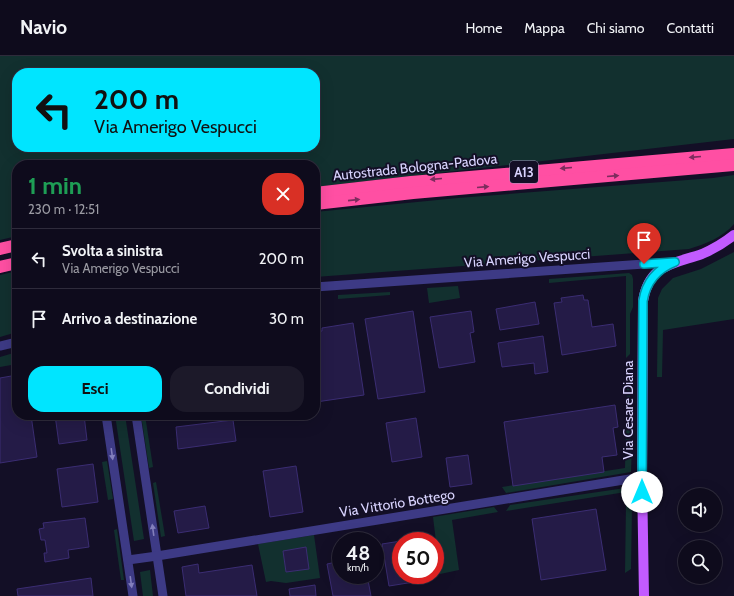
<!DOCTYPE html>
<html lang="it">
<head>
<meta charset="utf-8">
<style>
  body { margin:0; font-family:Cabin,sans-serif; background:#1c1929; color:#f1f3f6; height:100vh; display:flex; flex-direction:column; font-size:15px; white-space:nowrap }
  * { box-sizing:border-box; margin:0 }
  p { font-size:13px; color:#9b9ba3 }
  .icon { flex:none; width:22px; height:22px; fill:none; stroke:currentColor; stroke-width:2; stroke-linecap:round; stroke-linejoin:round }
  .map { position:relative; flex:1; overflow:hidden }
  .side { position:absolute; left:12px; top:104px; width:308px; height:260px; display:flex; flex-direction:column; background:#0e0b1c; border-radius:16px; box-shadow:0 4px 16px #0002,0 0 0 1px #2e2b3b }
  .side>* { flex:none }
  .hud { position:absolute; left:12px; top:12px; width:308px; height:84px; border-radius:16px; box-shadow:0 4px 16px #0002,0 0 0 1px #2e2b3b; background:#00e5ff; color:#111; overflow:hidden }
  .tools { position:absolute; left:678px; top:432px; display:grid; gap:8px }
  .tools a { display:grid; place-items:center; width:44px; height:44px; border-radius:50%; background:#0e0b1c; box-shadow:0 4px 16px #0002,0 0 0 1px #2e2b3b; font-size:20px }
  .speed { position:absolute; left:332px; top:476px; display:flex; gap:8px; font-size:20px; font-weight:700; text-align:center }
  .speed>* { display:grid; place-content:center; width:52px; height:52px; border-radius:50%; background:#0e0b1c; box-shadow:0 4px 16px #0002,0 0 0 1px #2e2b3b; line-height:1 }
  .speed small { font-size:10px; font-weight:400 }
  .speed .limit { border:6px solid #d22; background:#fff; color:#111 }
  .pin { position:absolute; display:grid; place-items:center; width:34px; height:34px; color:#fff; margin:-41px -17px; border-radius:50% 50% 50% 0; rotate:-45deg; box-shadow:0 0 4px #0007 }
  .pin .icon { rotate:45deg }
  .me { position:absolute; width:44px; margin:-22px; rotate:0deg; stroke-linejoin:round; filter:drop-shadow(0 0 3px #0008) }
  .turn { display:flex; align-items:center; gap:14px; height:84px; padding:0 16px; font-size:18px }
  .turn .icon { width:52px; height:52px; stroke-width:2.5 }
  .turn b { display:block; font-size:28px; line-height:34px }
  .round { display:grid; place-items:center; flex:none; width:42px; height:42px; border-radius:16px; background:#1c1929 }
  .head { display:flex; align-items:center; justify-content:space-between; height:68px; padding:0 16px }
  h1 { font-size:24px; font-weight:700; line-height:30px; color:#1e9e55 }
  .action { display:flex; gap:8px; margin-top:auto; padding:8px 16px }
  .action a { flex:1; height:46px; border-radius:16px; background:#00e5ff; color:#111; font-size:16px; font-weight:700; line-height:46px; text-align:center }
  .action a+a { background:#1c1929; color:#f1f3f6 }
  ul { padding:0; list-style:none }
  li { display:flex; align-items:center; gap:12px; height:60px; padding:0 16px; border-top:1px solid #2e2b3b }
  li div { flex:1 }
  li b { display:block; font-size:15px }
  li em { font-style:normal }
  header { display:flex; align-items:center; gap:24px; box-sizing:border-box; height:56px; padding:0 20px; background:#0e0b1c; border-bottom:1px solid #2e2b3b }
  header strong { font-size:19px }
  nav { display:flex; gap:22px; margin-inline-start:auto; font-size:14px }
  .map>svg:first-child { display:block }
</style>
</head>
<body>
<header>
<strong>Navio</strong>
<nav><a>Home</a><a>Mappa</a><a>Chi siamo</a><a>Contatti</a></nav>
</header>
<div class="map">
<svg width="734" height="540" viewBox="0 0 734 540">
  <rect width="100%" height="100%" fill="#130f26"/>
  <g fill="#12302f" fill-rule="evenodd">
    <path d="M0,0H734V83L315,131V109H17V180L0,184ZM17,17H315V91H17Z"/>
    <path d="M734,119V168C722,182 705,188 689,193L315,221V156L458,142L713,122Z"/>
    <path d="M734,196V263L663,274L662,321H657L658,242L662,233L673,222L701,213Z"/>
    <path d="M17,215V276L0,281V219Z"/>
    <path d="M629,217L632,219L633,223V251L630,258V298L626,302V220L549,227V223Z"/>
    <path d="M458,230L460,242L429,247L427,232Z"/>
    <path d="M390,236V239L338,243V239Z"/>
    <path d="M17,296V308L0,311V301Z"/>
    <path d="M627,331L630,334V382L632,387L631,416L506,437L502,431L625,412Z"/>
    <path d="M115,359H125L144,483L134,485Z"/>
    <path d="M141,359H145L153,411L149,412Z"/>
    <path d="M107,405L113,443L108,444L102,406Z"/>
    <path d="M156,426L165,480L161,481L153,427Z"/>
    <path d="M632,431V440L627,442L626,436L506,455L510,449Z"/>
    <path d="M626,449L632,451L631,513L625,517Z"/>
    <path d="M494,451L498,456L452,464L459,514L440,518L433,461Z"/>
    <path d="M117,473L124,524H121L114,474Z"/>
    <path d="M314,479L320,522L286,527L271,525L266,526L258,488Z"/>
    <path d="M150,514L153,540H143L140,516Z"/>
  </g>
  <g fill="#241b47" stroke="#3b2d73">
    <path d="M583,239L584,244H588L592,271L613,268L616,290L562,299L554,247L562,246L561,242Z"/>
    <path d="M535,246L539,268L500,274L496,253Z"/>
    <path d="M413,255L425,336L378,343L365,263Z"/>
    <path d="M471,255L474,276L470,277L475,306L439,312L430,261Z"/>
    <path d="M353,267L364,339L316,346L315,276L322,275V272Z"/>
    <path d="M543,280L548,316L535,318L534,307L502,311L498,287Z"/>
    <path d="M17,319V359H31L37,401L0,407V322Z"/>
    <path d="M615,349L618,371L613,372L617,399L602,401L604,416L513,430L504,366Z"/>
    <path d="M55,359H84L87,384L59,388Z"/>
    <path d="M416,362L422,401L392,406L386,367Z"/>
    <path d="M233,364L236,385L178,393L176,371Z"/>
    <path d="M468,399L472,428L450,431L446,402Z"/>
    <path d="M93,408L98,446L62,451L57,413Z"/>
    <path d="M296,410L303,456L270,461L263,415Z"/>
    <path d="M205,450L209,472L178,477L174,455Z"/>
    <path d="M596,453L606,514L541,524L532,463Z"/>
    <path d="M85,462L89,491L68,494L69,502L45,506L44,497H47L45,484H41L39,473L44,472L43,467Z"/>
    <path d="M401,485V519H433V523L389,530L382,488Z"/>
    <path d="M306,491L309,513L286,516L283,495Z"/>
    <path d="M341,505V519H367L371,540H333L327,508Z"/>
    <path d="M198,508L199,517L252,509L257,540H186L182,511Z"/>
    <path d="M91,522L93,540H18L17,533Z"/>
    <path d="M315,529L316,540H290L289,533Z"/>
  </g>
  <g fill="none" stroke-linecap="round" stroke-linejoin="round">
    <g stroke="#3d3a85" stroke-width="9">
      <path d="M315,231L673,206"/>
      <path d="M0,290L17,286"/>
      <path d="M106,359L133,540"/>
      <path d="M136,359L163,540"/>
      <path d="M128,504L157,500L642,421"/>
    </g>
    <path stroke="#c25bff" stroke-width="10" d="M644,540L642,421L643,245C649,208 673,208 702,198C714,193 724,187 734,179"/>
    <g stroke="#ff4fa3" stroke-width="12">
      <path d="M315,137L411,126L734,98"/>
      <path d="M315,148L413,137L734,109"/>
      <path d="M0,193L17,189"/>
      <path d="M0,211L17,207"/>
    </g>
  </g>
  <defs><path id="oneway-solid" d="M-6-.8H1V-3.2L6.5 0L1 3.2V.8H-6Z"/></defs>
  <g fill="#7d2c5e">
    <use href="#oneway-solid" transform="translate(695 101) rotate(175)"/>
    <use href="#oneway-solid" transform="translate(566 112) rotate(175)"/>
    <use href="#oneway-solid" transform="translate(613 120) rotate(-5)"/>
    <use href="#oneway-solid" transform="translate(436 123) rotate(175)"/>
    <use href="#oneway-solid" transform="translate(483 131) rotate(-5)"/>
    <use href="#oneway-solid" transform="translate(354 144) rotate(-6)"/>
  </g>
  <g fill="#837fbc">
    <use href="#oneway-solid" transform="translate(112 398) rotate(82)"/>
    <use href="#oneway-solid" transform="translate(153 474) rotate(-98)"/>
    <use href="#oneway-solid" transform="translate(131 526) rotate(82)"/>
  </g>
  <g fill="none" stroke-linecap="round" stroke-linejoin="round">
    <g stroke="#0095a6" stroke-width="10">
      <path id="route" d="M642,436L643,245C646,226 657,213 675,206L644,208"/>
    </g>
    <use href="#route" stroke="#00e5ff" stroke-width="7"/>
  </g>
  <g text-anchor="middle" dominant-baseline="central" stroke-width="4" stroke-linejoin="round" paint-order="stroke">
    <rect fill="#130f26" stroke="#9e99be" stroke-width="1" x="510" y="105" width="28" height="22" rx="3"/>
    <g font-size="13" font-weight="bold" fill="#d9d4ff">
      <text x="524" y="116">A13</text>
    </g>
    <g font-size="14" fill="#d9d4ff" stroke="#130f26">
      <text transform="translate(415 111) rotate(-6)">Autostrada Bologna-Padova</text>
      <text transform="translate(527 202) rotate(-4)">Via Amerigo Vespucci</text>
      <text transform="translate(628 354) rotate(-90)">Via Cesare Diana</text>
      <text transform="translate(397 447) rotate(-9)">Via Vittorio Bottego</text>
    </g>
  </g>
</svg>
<div class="tools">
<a><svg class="icon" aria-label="sound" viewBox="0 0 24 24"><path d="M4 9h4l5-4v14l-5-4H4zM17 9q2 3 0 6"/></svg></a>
<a><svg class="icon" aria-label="search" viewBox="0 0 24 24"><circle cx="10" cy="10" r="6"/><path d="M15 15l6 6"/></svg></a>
</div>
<div class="speed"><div>48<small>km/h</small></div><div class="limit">50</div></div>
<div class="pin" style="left:644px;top:208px;background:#d93025"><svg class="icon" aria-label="arrive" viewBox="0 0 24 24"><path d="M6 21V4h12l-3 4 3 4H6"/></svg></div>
<svg class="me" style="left:642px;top:436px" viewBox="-20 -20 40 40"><circle r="19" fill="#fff"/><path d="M0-13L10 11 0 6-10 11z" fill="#00e5ff"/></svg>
<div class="hud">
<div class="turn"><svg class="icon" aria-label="left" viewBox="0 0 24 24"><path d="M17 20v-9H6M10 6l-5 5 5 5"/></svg><div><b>200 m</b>Via Amerigo Vespucci</div></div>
</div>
<section class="side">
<div class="head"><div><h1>1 min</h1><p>230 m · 12:51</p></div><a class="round" style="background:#d93025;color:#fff"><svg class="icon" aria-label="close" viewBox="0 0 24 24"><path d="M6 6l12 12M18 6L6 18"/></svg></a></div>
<ul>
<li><svg class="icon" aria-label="left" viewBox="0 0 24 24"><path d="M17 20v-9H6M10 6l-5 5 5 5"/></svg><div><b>Svolta a sinistra</b><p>Via Amerigo Vespucci</p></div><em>200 m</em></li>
<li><svg class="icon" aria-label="arrive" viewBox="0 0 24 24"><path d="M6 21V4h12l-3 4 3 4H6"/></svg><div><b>Arrivo a destinazione</b></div><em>30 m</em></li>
</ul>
<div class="action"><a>Esci</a><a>Condividi</a></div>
</section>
</div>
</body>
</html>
